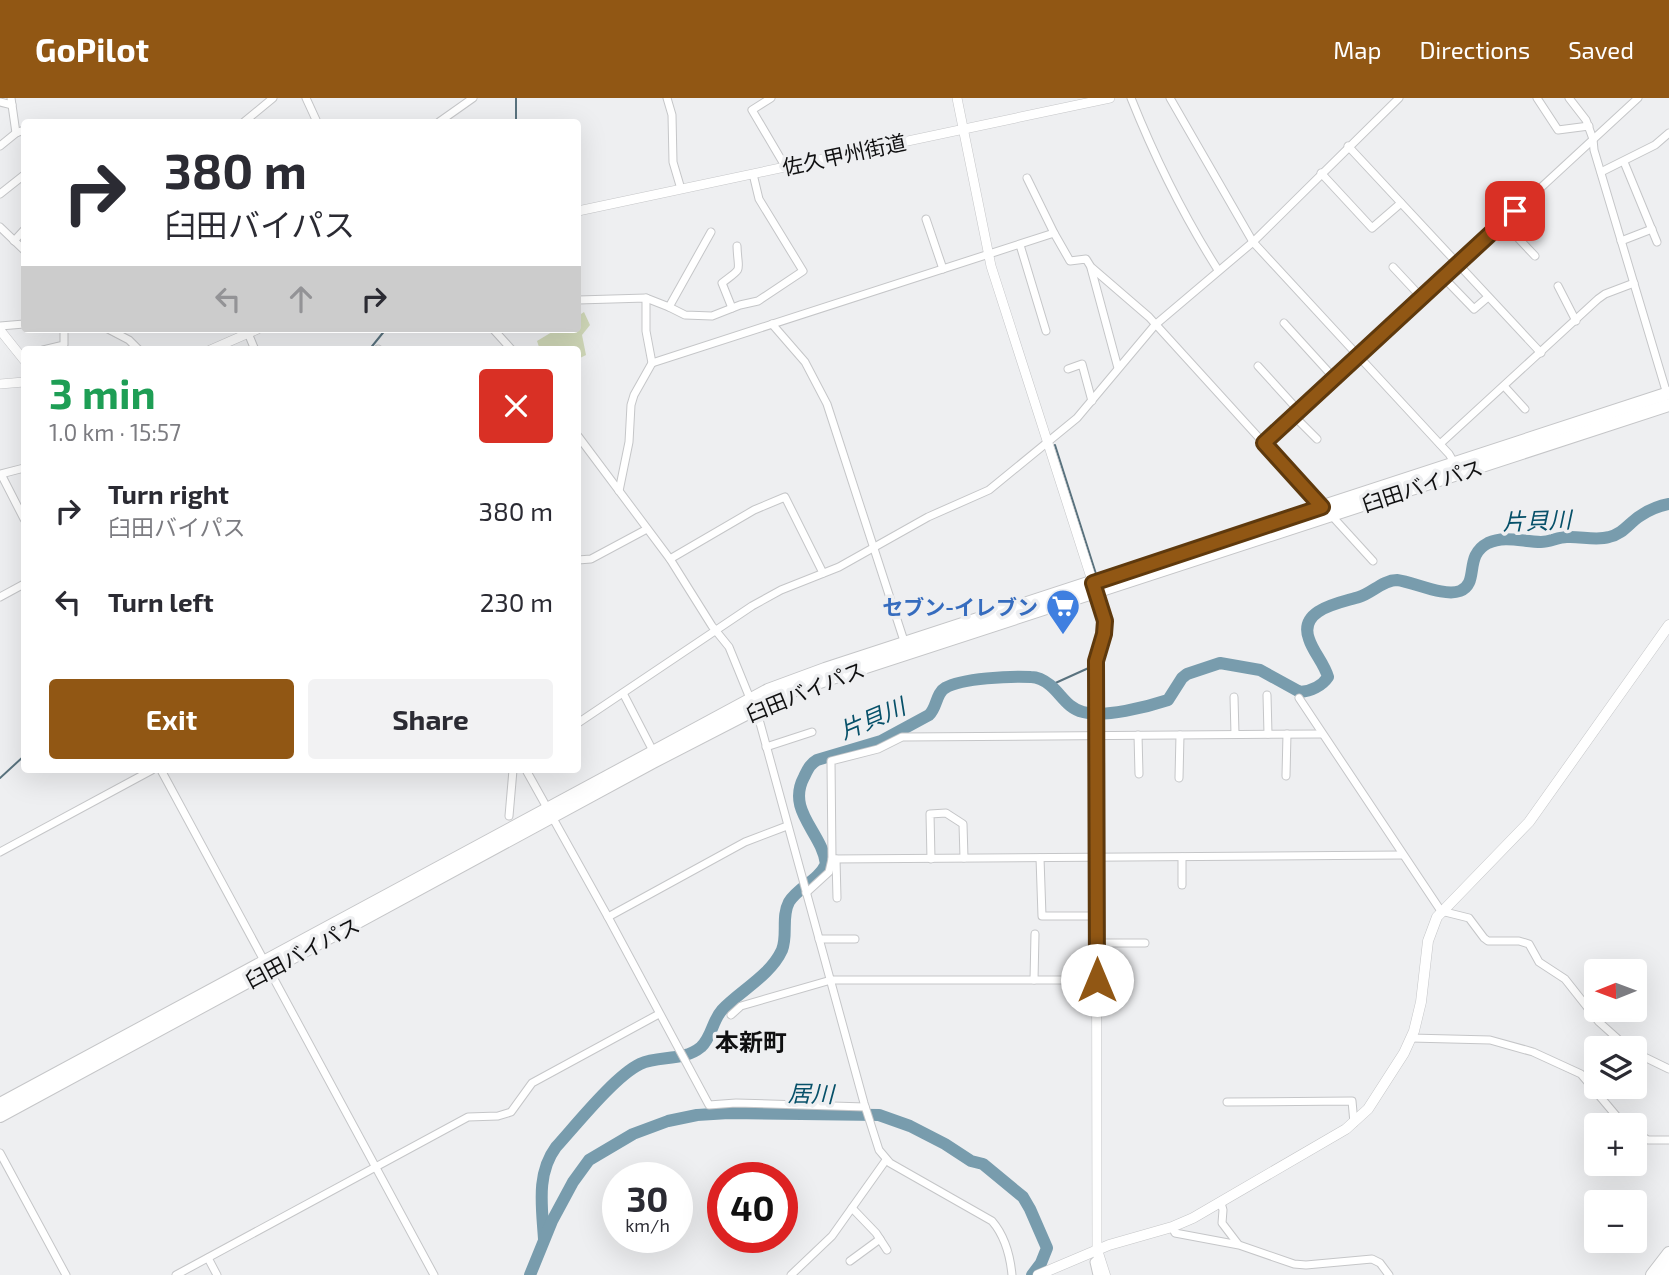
<!DOCTYPE html>
<html lang="en">
<head>
<meta charset="utf-8">
<style>
  body { margin:0; font-family:"Exo 2","Noto Sans JP",sans-serif; background:#f2f2f3; color:#2b2b33; height:100vh; display:flex; flex-direction:column; font-size:26px; white-space:nowrap }
  * { box-sizing:border-box; margin:0 }
  p { font-size:23px; color:#7c7c81 }
  .icon { flex:none; width:38px; height:38px; fill:none; stroke:currentColor; stroke-width:2; stroke-linecap:round; stroke-linejoin:round }
  .map { position:relative; flex:1; overflow:hidden }
  .sheet { position:absolute; left:21px; top:248px; width:560px; height:427px; display:flex; flex-direction:column; background:#fff; border-radius:7px; box-shadow:0 7px 28px #0002 }
  .sheet>* { flex:none }
  .banner { position:absolute; left:21px; top:21px; width:560px; height:214px; border-radius:7px; box-shadow:0 7px 28px #0002; background:#fff; color:#2b2b33; overflow:hidden }
  .needle { width:46px; rotate:269deg }
  .fabs { position:absolute; left:1584px; top:861px; display:grid; gap:14px }
  .fabs a { display:grid; place-items:center; width:63px; height:63px; border-radius:7px; background:#fff; box-shadow:0 7px 28px #0002; font-size:35px }
  .speed { position:absolute; left:602px; top:1064px; display:flex; gap:14px; font-size:35px; font-weight:700; text-align:center }
  .speed>* { display:grid; place-content:center; width:91px; height:91px; border-radius:50%; background:#fff; box-shadow:0 7px 28px #0002; line-height:1 }
  .speed small { font-size:18px; font-weight:400 }
  .speed .limit { border:10px solid #d22; background:#fff; color:#111 }
  .pin { position:absolute; display:grid; place-items:center; width:60px; height:60px; color:#fff; margin:-30px; border-radius:14px; box-shadow:0 4px 10px #0006 }
  .me { position:absolute; width:77px; margin:-38px; rotate:0deg; stroke-linejoin:round; filter:drop-shadow(0 0 5px #0008) }
  .turn { display:flex; align-items:center; gap:24px; height:147px; padding:0 28px; font-size:32px }
  .turn .icon { width:91px; height:91px; stroke-width:2.5 }
  .turn b { display:block; font-size:49px; line-height:60px }
  .lanes { display:flex; align-items:center; height:66px; padding:0 28px; background:#0003; justify-content:center; gap:35px; direction:ltr }
  .lanes .off { opacity:.35 }
  .round { display:grid; place-items:center; flex:none; width:74px; height:74px; border-radius:7px; background:#f2f2f3 }
  .headline { display:flex; align-items:center; justify-content:space-between; height:119px; padding:0 28px }
  h1 { font-size:42px; font-weight:700; line-height:52px; color:#1e9e55 }
  .cta { display:flex; gap:14px; margin-top:auto; padding:14px 28px }
  .cta a { flex:1; height:80px; border-radius:7px; background:#915714; color:#fff; font-size:28px; font-weight:700; line-height:80px; text-align:center }
  .cta a+a { background:#f2f2f3; color:#2b2b33 }
  ul { padding:0; list-style:none }
  li { display:flex; align-items:center; gap:21px; height:91px; padding:0 28px }
  li div { flex:1 }
  li b { display:block; font-size:26px }
  li em { font-style:normal }
  header { display:flex; align-items:center; gap:42px; box-sizing:border-box; height:98px; padding:0 35px; background:#915714; color:#fff }
  header strong { font-size:33px }
  nav { display:flex; gap:38px; margin-inline-start:auto; font-size:24px }
  .map>svg:first-child { display:block }
</style>
</head>
<body>
<header>
<strong>GoPilot</strong>
<nav><a>Map</a><a>Directions</a><a>Saved</a></nav>
</header>
<div class="map">
<svg width="1669" height="1177" viewBox="0 0 1669 1177">
  <rect width="100%" height="100%" fill="#eeeff1"/>
  <path fill="#d0d8b8" d="M584,214L590,227L582,237L586,257L578,261V252H540L537,243L557,231H578V218Z"/>
  <g fill="none" stroke-linecap="round" stroke-linejoin="round">
    <g stroke="#59727e" stroke-width="2">
      <path d="M516,24V0"/>
      <path d="M369,252L386,231"/>
      <path d="M1055,347L1096,476"/>
      <path d="M1101,559C1115,538 1111,520 1104,498"/>
      <path d="M1051,587L1093,568"/>
      <path d="M0,680L24,658"/>
    </g>
    <g stroke="#789cad" stroke-width="12">
      <path d="M544,1141C542,1109 536,1076 556,1049C576,1027 615,978 640,966C659,957 683,964 701,949C712,939 712,923 722,912C741,892 770,878 782,852C788,837 781,819 789,804C798,789 818,783 826,766C822,734 786,713 804,679C808,671 810,666 817,662L881,643L929,617C937,610 936,595 945,590C962,580 1011,578 1031,579C1037,579 1045,583 1050,587C1062,597 1067,610 1083,614C1104,620 1147,609 1168,602L1182,580L1187,576L1220,565L1260,572L1300,594C1311,593 1322,588 1328,579C1324,565 1313,554 1309,541C1298,511 1340,505 1359,499C1372,495 1383,482 1397,482C1414,484 1444,499 1460,493C1480,485 1463,458 1488,445C1505,437 1523,444 1541,444C1550,444 1558,439 1567,439C1580,438 1596,443 1609,439C1623,436 1629,425 1640,418C1649,412 1658,408 1669,406"/>
      <path d="M530,1177L552,1123L573,1084L589,1062L633,1036L668,1023L697,1017L729,1015L879,1017L910,1028L945,1046L971,1063L983,1066L1023,1099L1030,1111L1047,1150L1041,1165L1032,1177"/>
    </g>
    <g stroke="#c5c6c8" stroke-width="9">
      <g id="minor">
        <path d="M11,0L16,35"/>
        <path d="M306,0L317,24"/>
        <path d="M667,0L672,17L673,64L681,91"/>
        <path d="M771,0L752,12L785,68"/>
        <path d="M1131,0C1155,60 1183,117 1218,172"/>
        <path d="M1170,0L1253,144L1449,356L1455,366"/>
        <path d="M1537,0L1558,32L1589,28"/>
        <path d="M1569,0L1586,22L1593,41L1594,52L1667,296"/>
        <path d="M0,4L12,7"/>
        <path d="M244,24L273,0"/>
        <path d="M439,24L473,0"/>
        <path d="M0,48L16,35L24,32"/>
        <path d="M1348,48L1541,255"/>
        <path d="M1624,64L1657,144"/>
        <path d="M1601,74L1655,47L1669,35"/>
        <path d="M1321,75L1372,130L1401,105"/>
        <path d="M1027,80L1054,135"/>
        <path d="M0,96L24,77"/>
        <path d="M926,121L943,171"/>
        <path d="M1503,124L1535,158"/>
        <path d="M0,129L24,152"/>
        <path d="M14,143L24,132"/>
        <path d="M1621,143L1652,131"/>
        <path d="M1020,147L1046,233"/>
        <path d="M1393,169L1421,199"/>
        <path d="M1091,170L1118,270"/>
        <path d="M1443,179L1474,211L1488,199"/>
        <path d="M1558,188L1576,223"/>
        <path d="M646,200L669,209L711,134"/>
        <path d="M578,202L646,200V233L652,265L634,297L631,307L629,344L619,393"/>
        <path d="M669,209L685,217L712,218L740,207L758,203L803,173L759,101L753,76"/>
        <path d="M732,210L722,185C744,168 738,176 737,148"/>
        <path d="M1284,225L1334,280"/>
        <path d="M772,226L805,264L827,306L905,546"/>
        <path d="M0,228L24,226"/>
        <path d="M108,231L129,242L139,252"/>
        <path d="M493,231L512,252"/>
        <path d="M248,235L255,252"/>
        <path d="M378,251V252"/>
        <path d="M43,252L64,247V231"/>
        <path d="M652,265L1054,135L1070,163L1086,161L1091,169L1149,219L1322,409"/>
        <path d="M1258,268L1298,312"/>
        <path d="M1068,271L1082,266L1092,303"/>
        <path d="M1504,288L1525,311"/>
        <path d="M1293,317L1317,341"/>
        <path d="M578,338L670,461L712,528L729,549L760,625L864,1005L879,1052L890,1065L992,1123C1005,1138 1010,1156 1012,1177"/>
        <path d="M1264,345L1638,0"/>
        <path d="M1440,346L1598,201L1605,196L1634,185"/>
        <path d="M24,370L1,376L24,421"/>
        <path d="M1331,417L1373,463"/>
        <path d="M670,461L754,412L785,399L823,475"/>
        <path d="M578,462L591,461L647,431"/>
        <path d="M0,499L24,486"/>
        <path d="M623,595L653,653"/>
        <path d="M1267,597L1268,636"/>
        <path d="M1234,599L1235,636"/>
        <path d="M1299,600L1441,813L1469,820L1484,840L1488,843H1519L1529,846L1539,864L1565,881L1599,924L1628,950"/>
        <path d="M578,625L752,508L781,492L839,469L928,419L989,392L1077,320L1155,227L1253,144L1399,0"/>
        <path d="M1138,637L1139,676"/>
        <path d="M766,649L812,634"/>
        <path d="M161,672L434,1177"/>
        <path d="M526,672L608,819L709,1007L736,1005L865,1009"/>
        <path d="M1286,678L1287,636"/>
        <path d="M1179,680L1180,637"/>
        <path d="M509,718L513,672"/>
        <path d="M0,754L152,672"/>
        <path d="M1182,759V787"/>
        <path d="M1040,760L1042,818H1096"/>
        <path d="M832,761L831,663L878,651L902,639L1321,636"/>
        <path d="M836,761L837,800"/>
        <path d="M931,761L930,716L946,715L963,726L964,760"/>
        <path d="M806,795L829,774L832,761L1402,757"/>
        <path d="M608,819L745,744L787,728"/>
        <path d="M819,841H855"/>
        <path d="M1096,845H1145"/>
        <path d="M1034,882L1035,836"/>
        <path d="M731,917L741,908L831,882H1097"/>
        <path d="M1411,940L1490,942L1533,954L1581,976L1624,1027"/>
        <path d="M1634,954L1669,971"/>
        <path d="M1227,1004L1352,1003L1354,1025"/>
        <path d="M1634,1034L1648,1042H1669"/>
        <path d="M0,1055L66,1177"/>
        <path d="M1221,1105L1223,1112L1222,1125L1238,1146"/>
        <path d="M852,1110L876,1135L887,1152"/>
        <path d="M1172,1129L1175,1135L1239,1147L1294,1166L1306,1167L1372,1161L1380,1165L1389,1177"/>
        <path d="M208,1160L217,1177"/>
        <path d="M850,1163L880,1141"/>
        <path d="M176,1177L468,1019L498,1018L511,1014L532,985L659,916"/>
        <path d="M791,1177L832,1138L886,1062"/>
        <path d="M1097,1177L1094,1164L1098,1160"/>
      </g>
    </g>
    <g stroke="#c5c6c8" stroke-width="10">
      <g id="tertiary">
        <path d="M957,0L991,168L1105,523L1104,536L1096,563L1097,1152"/>
        <path d="M578,113L1110,0"/>
        <path d="M0,232L24,262"/>
        <path d="M210,252L258,231"/>
        <path d="M0,286L24,284"/>
      </g>
    </g>
    <g stroke="#c5c6c8" stroke-width="11">
      <g id="secondary">
        <path d="M1097,1152L1105,1177"/>
        <path d="M1038,1177L1109,1147L1172,1129L1193,1120L1346,1031L1368,1011L1404,955L1414,933L1421,904L1428,843L1437,819L1529,724L1669,527"/>
      </g>
    </g>
    <g stroke="#c5c6c8" stroke-width="14">
      <g id="trunk">
        <path d="M0,1006L768,592L825,571L1669,295"/>
        <path d="M0,1018L653,664L789,594L1669,307"/>
      </g>
    </g>
    <g stroke="#c5c6c8" stroke-width="14">
      <g id="motorway">
        <path d="M1652,1177L1669,1155"/>
        <path d="M1663,1177L1669,1169"/>
      </g>
    </g>
    <use href="#minor" stroke="#fff" stroke-width="7"/>
    <use href="#tertiary" stroke="#fff" stroke-width="9"/>
    <use href="#secondary" stroke="#fff" stroke-width="10"/>
    <use href="#trunk" stroke="#fff" stroke-width="12"/>
    <use href="#motorway" stroke="#fff" stroke-width="12"/>
  </g>
  <g fill="none" stroke-linecap="round" stroke-linejoin="round">
    <g stroke="#5e390d" stroke-width="18">
      <path id="route" d="M1097,882L1096,563L1104,536L1105,523L1093,485L1322,409L1264,345L1515,113"/>
    </g>
    <use href="#route" stroke="#915714" stroke-width="12"/>
  </g>
  <defs>
    <g id="supermarket-pin" transform="scale(1.75)"><path d="M0 17L-7.5 6A9.5 9.5 0 1 1 7.5 6Z" fill="#3f7fe0" stroke="#eeeff1"/><path d="M-6-5.5h2.5l.6 2H6L4.5 2H-2.5L-4.4-4H-6ZM-1.5 3.2a1.3 1.3 0 1 0 .1 0ZM3 3.2a1.3 1.3 0 1 0 .1 0Z" fill="#fff"/></g>
  </defs>
  <g fill-rule="evenodd">
    <use href="#supermarket-pin" x="1063" y="508"/>
  </g>
  <g text-anchor="middle" dominant-baseline="central" stroke-width="7" stroke-linejoin="round" paint-order="stroke">
    <g font-size="21" fill="#101011" stroke="#eeeff1">
      <text transform="translate(844 56) rotate(-12)">佐久甲州街道</text>
      <text transform="translate(1422 387) rotate(-18)">臼田バイパス</text>
      <text transform="translate(805 593) rotate(-22)">臼田バイパス</text>
      <text transform="translate(302 854) rotate(-28)">臼田バイパス</text>
    </g>
    <g font-size="21" font-weight="bold" fill="#366cbe" stroke="#eeeff1" text-anchor="end">
      <text x="1038" y="508">セブン-イレブン</text>
    </g>
    <g font-size="23" font-style="italic" fill="#065069" stroke="#eeeff1">
      <text transform="translate(1537 422) rotate(-2)">片貝川</text>
      <text transform="translate(872 620) rotate(-23)">片貝川</text>
      <text transform="translate(811 995) rotate(1)">居川</text>
    </g>
    <g font-size="24" font-weight="bold" fill="#101011" stroke="#eeeff1">
      <text x="751" y="943">本新町</text>
    </g>
  </g>
</svg>
<div class="fabs">
<a><svg class="needle" viewBox="-14 -14 28 28"><path d="M0-13l5 13h-10z" fill="#e53935"/><path d="M0 13l5-13h-10z" fill="#7c7c81"/></svg></a>
<a><svg class="icon" aria-label="layers" viewBox="0 0 24 24"><path d="M12 4l9 5-9 5-9-5zM3 14l9 5 9-5"/></svg></a>
<a>+</a>
<a>−</a>
</div>
<div class="speed"><div>30<small>km/h</small></div><div class="limit">40</div></div>
<div class="pin" style="left:1515px;top:113px;background:#d93025"><svg class="icon" aria-label="arrive" viewBox="0 0 24 24"><path d="M6 21V4h12l-3 4 3 4H6"/></svg></div>
<svg class="me" style="left:1097px;top:882px" viewBox="-20 -20 40 40"><circle r="19" fill="#fff"/><path d="M0-13L10 11 0 6-10 11z" fill="#915714"/></svg>
<div class="banner">
<div class="turn"><svg class="icon" aria-label="right" viewBox="0 0 24 24"><path d="M7 20v-9h11M14 6l5 5-5 5"/></svg><div><b>380 m</b>臼田バイパス</div></div>
<div class="lanes"><svg class="icon off" aria-label="left" viewBox="0 0 24 24"><path d="M17 20v-9H6M10 6l-5 5 5 5"/></svg><svg class="icon off" aria-label="ahead" viewBox="0 0 24 24"><path d="M12 20V5M6 11l6-6 6 6"/></svg><svg class="icon" aria-label="right" viewBox="0 0 24 24"><path d="M7 20v-9h11M14 6l5 5-5 5"/></svg></div>
</div>
<section class="sheet">
<div class="headline"><div><h1>3 min</h1><p>1.0 km · 15:57</p></div><a class="round" style="background:#d93025;color:#fff"><svg class="icon" aria-label="close" viewBox="0 0 24 24"><path d="M6 6l12 12M18 6L6 18"/></svg></a></div>
<ul>
<li><svg class="icon" aria-label="right" viewBox="0 0 24 24"><path d="M7 20v-9h11M14 6l5 5-5 5"/></svg><div><b>Turn right</b><p>臼田バイパス</p></div><em>380 m</em></li>
<li><svg class="icon" aria-label="left" viewBox="0 0 24 24"><path d="M17 20v-9H6M10 6l-5 5 5 5"/></svg><div><b>Turn left</b></div><em>230 m</em></li>
</ul>
<div class="cta"><a>Exit</a><a>Share</a></div>
</section>
</div>
</body>
</html>
